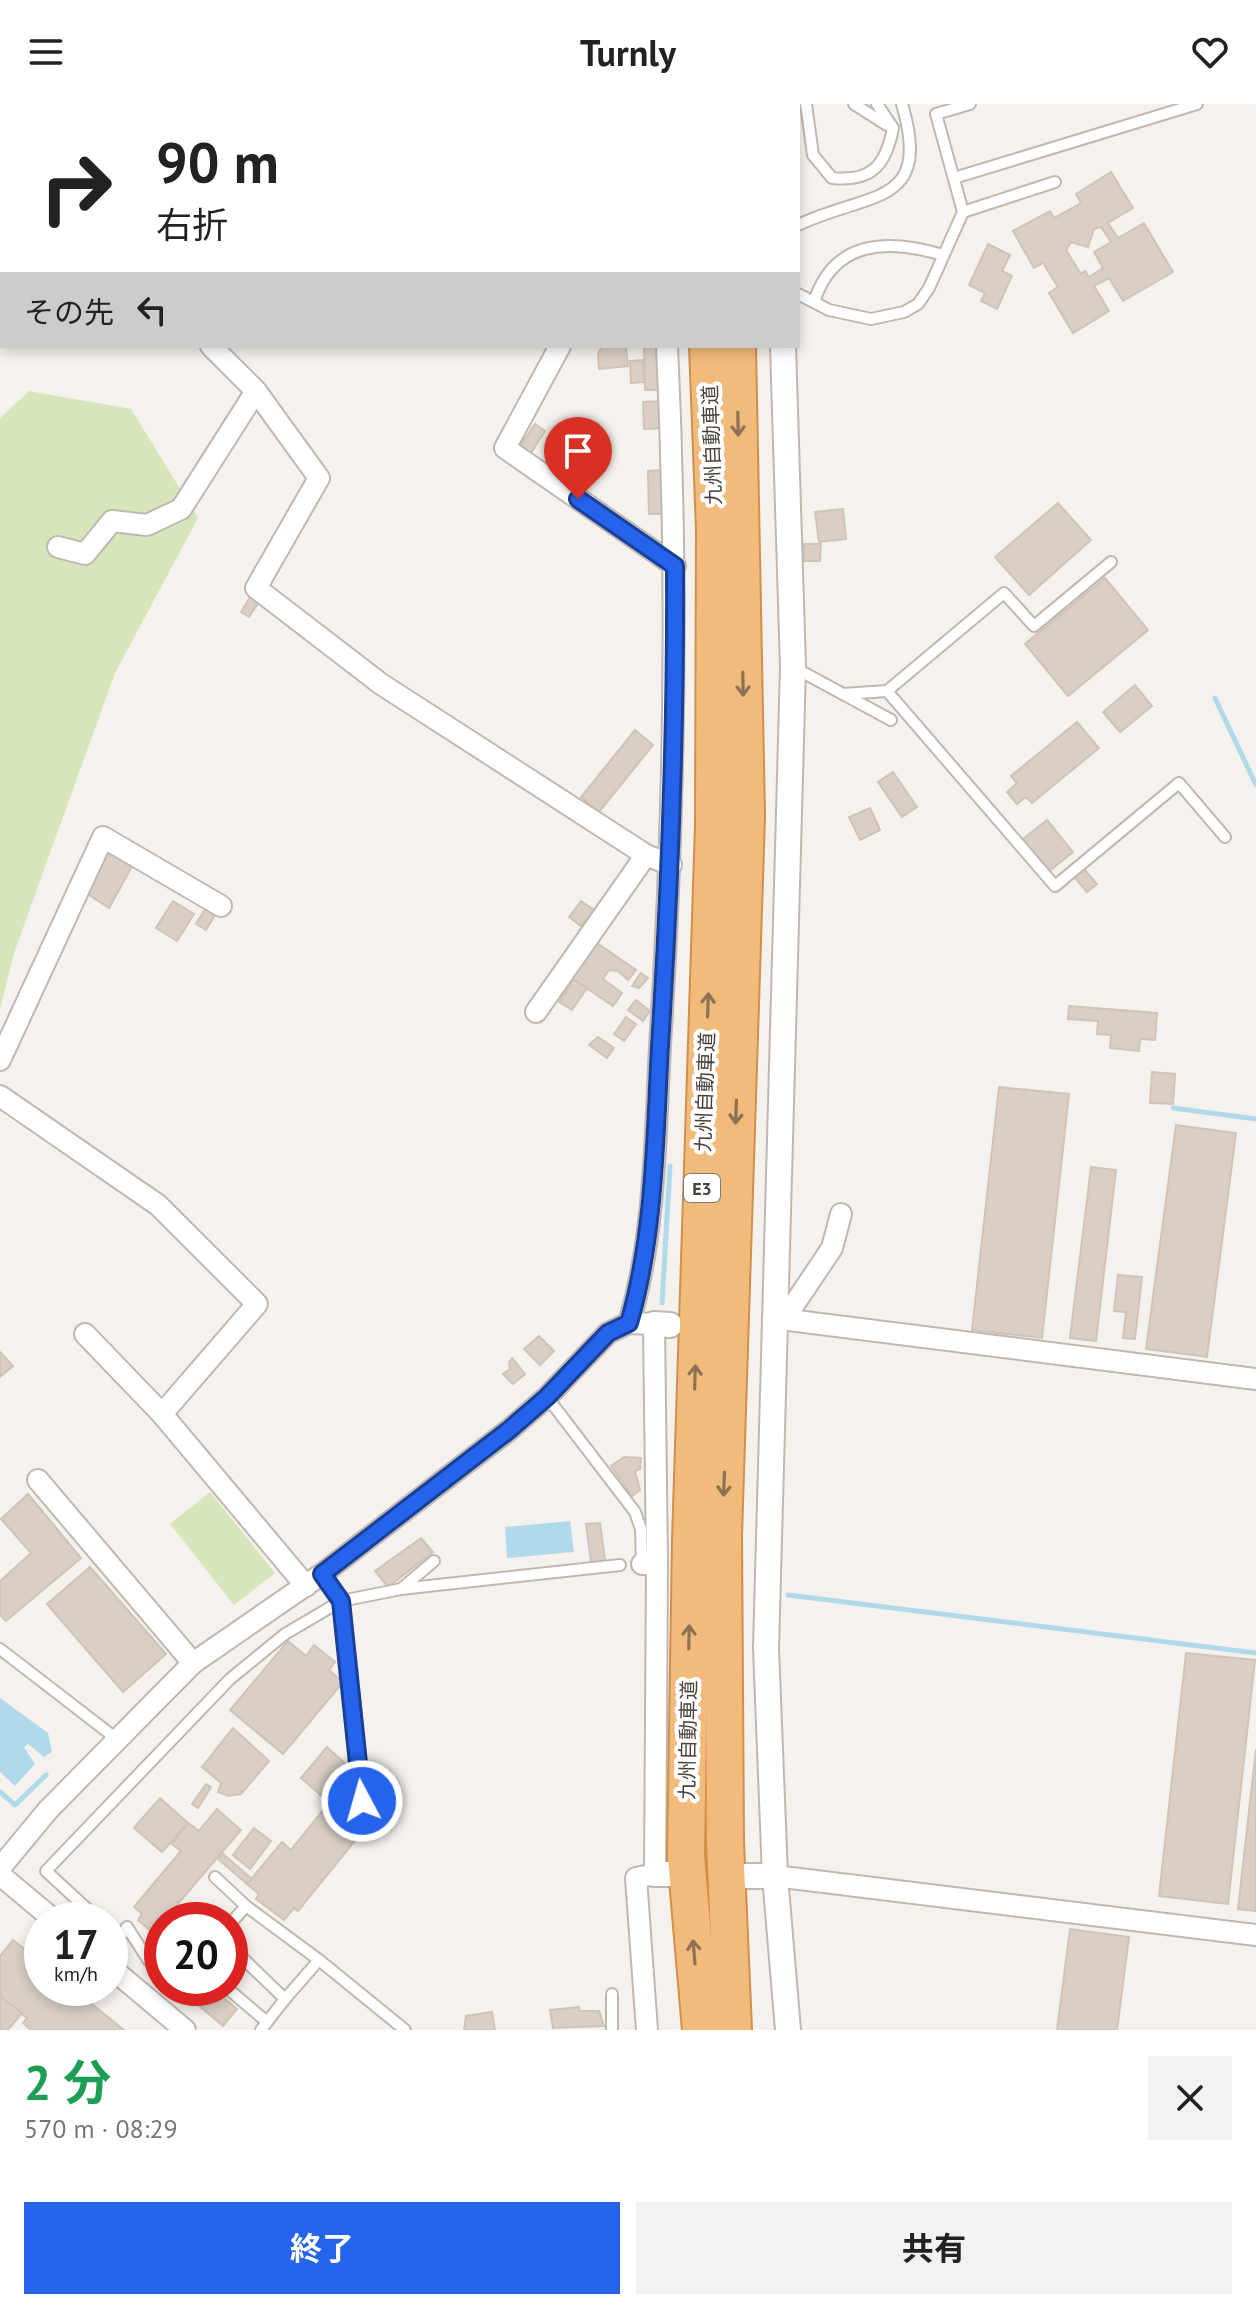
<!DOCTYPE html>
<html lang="ja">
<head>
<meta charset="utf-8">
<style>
  body { margin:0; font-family:"PT Sans","Noto Sans JP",sans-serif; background:#f2f2f2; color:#222; height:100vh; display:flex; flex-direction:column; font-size:30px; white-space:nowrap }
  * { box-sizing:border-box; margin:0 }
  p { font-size:26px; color:#767676 }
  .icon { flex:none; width:44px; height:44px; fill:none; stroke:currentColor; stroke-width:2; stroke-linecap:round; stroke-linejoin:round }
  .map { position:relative; height:1926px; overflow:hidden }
  .panel { display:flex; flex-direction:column; background:#fff; flex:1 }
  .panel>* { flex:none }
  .top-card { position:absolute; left:0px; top:0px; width:800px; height:244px; box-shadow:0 4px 12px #0003; background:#fff; color:#222; overflow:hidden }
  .speed { position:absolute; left:24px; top:1798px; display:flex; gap:16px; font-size:40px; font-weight:700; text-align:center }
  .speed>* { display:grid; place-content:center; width:104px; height:104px; border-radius:50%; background:#fff; box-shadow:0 4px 12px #0003; line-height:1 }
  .speed small { font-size:20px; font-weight:400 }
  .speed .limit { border:12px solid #d22; background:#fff; color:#111 }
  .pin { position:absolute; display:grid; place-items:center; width:68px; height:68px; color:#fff; margin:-82px -34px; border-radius:50% 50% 50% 0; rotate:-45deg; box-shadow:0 0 8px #0007 }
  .pin .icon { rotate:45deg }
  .me { position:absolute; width:88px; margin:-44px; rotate:354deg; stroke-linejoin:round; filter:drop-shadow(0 0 6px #0008) }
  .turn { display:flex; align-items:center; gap:28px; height:168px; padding:0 24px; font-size:36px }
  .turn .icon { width:104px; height:104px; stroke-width:2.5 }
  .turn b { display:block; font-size:56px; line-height:68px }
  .then { display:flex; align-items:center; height:76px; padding:0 24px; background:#0003; gap:16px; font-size:30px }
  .round { display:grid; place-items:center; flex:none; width:84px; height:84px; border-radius:0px; background:#f2f2f2 }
  .head { display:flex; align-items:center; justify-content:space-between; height:136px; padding:0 24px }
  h1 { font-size:48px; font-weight:700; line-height:60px; color:#1e9e55 }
  .action { display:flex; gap:16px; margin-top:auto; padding:16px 24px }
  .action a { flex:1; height:92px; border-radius:0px; background:#2563eb; color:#fff; font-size:32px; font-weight:700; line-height:92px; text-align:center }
  .action a+a { background:#f2f2f2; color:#222 }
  header { display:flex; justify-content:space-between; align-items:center; height:104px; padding:0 24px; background:#fff; font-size:36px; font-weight:700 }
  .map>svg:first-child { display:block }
</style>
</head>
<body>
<header><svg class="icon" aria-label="menu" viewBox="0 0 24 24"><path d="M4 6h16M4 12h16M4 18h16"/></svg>Turnly<svg class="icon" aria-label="heart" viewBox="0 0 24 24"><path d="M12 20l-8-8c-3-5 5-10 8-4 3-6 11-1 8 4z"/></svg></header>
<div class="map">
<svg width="1256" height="1926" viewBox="0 0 1256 1926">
  <rect width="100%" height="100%" fill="#f5f2ed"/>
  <g fill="#d7e5ba">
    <path d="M29,287L131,305L198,414L115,569L14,849L0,905V314Z"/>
    <path d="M210,1388L275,1469L234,1501L170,1420Z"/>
  </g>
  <g fill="#b0daeb">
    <path d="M570,1417L574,1448L507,1454L505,1423Z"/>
    <path d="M0,1594L48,1629L52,1648L44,1653L28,1640L24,1643L35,1660L15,1682L0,1668Z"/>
  </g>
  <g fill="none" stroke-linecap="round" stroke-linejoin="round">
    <g stroke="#b0daeb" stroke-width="5">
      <path d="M1215,594L1256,681"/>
      <path d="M1173,1004L1256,1015"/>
      <path d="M662,1199L670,1062"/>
      <path d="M788,1491L1256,1549"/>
      <path d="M0,1688L15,1701L46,1671"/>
    </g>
  </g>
  <g fill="#d9cfc6" stroke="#d0c3b7" stroke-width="2" fill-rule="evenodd">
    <path d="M1111,68L1133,104L1108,119L1118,134L1144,119L1173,168L1123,197L1109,174L1094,182L1109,207L1073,229L1049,189L1058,183L1043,159L1034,164L1013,127L1050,107L1054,114L1081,99L1076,90ZM1101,123L1111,138L1094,148L1103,164L1089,173L1085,167L1081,170L1066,146L1071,138L1088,143L1094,125Z"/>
    <path d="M988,140L1010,151L1002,167L1012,172L997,205L981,197L985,189L969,181Z"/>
    <path d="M602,242L626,243L628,262L599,265L598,250Z"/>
    <path d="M644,242H658L659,286H645Z"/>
    <path d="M643,256L644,278L631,279L630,257Z"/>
    <path d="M664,297L665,324L644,325L643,298Z"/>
    <path d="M535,320L545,327L531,349L520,342Z"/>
    <path d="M666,366V410H649L648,367Z"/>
    <path d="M1058,399L1091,436L1029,491L995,453Z"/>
    <path d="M843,405L846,435L819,438L815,408Z"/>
    <path d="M804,440H821L820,457H804Z"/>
    <path d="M1105,474L1148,526L1068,592L1025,540Z"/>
    <path d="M252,490L261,495L249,513L241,508Z"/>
    <path d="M1135,581L1152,602L1120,628L1103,608Z"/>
    <path d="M1077,618L1099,644L1032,699L1026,693L1017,700L1007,688L1017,679L1011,672Z"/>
    <path d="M635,626L653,641L599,708L581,693Z"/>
    <path d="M893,668L917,703L902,713L878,678Z"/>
    <path d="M870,704L880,726L860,736L849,713Z"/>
    <path d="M1047,716L1073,748L1048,768L1022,736Z"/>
    <path d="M111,744L135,757L109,804L86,789Z"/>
    <path d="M1084,765L1097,780L1087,788L1074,773Z"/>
    <path d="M173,797L194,810L177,837L156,824Z"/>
    <path d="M581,797L594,806L581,822L569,813Z"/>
    <path d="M207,802L217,808L206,826L196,820Z"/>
    <path d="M597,839L636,866L628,876L618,867L609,866L603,875L622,889L613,902L572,874Z"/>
    <path d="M641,869L648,874L639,884L632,882Z"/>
    <path d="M574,876L587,884L572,906L559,898Z"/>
    <path d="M636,896L650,907L643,917L628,906Z"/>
    <path d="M1069,902L1157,909L1155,936L1140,935L1139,947L1110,944L1111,931L1097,930L1098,917L1068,915Z"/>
    <path d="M626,913L636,920L624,937L614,930Z"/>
    <path d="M598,933L614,944L607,954L589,941Z"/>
    <path d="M1152,968L1175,970L1173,1000L1150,999Z"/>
    <path d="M999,983L1069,990L1042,1234L972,1226Z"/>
    <path d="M1176,1021L1236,1029L1207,1253L1146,1245Z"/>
    <path d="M1091,1063L1116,1066L1096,1237L1070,1234Z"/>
    <path d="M1118,1171L1142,1173L1135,1235L1123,1234L1126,1208L1114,1207Z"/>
    <path d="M539,1232L554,1247L540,1261L524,1245Z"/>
    <path d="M0,1248L13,1262L0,1273Z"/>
    <path d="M512,1254L525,1270L513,1280L503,1270L510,1265L509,1258Z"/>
    <path d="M624,1353L641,1354L640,1365L635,1367L640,1386L632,1392L611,1362Z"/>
    <path d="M28,1390L81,1454L6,1517L0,1511V1477L31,1449L1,1415Z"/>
    <path d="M600,1419L605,1456L591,1458L586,1420Z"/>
    <path d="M421,1434L433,1448L388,1483L375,1467Z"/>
    <path d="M90,1463L166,1550L123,1588L47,1500Z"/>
    <path d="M288,1537L306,1552L314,1541L335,1558L329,1566L343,1578L283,1650L230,1606Z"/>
    <path d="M1186,1549L1255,1556L1228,1800L1159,1792Z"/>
    <path d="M233,1624L269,1657L241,1690L228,1692L218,1688L221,1679L202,1663Z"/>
    <path d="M327,1643L350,1664L324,1694L301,1674Z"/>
    <path d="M1256,1645V1807L1238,1805Z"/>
    <path d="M206,1680L211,1683L198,1704L192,1700Z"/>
    <path d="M160,1694L188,1719L162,1748L134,1724Z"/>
    <path d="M217,1705L241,1726L153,1829L138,1816L142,1810L134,1803L181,1747L172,1740L188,1719L199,1727Z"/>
    <path d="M324,1705L358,1733L298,1807L294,1804L284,1816L256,1795L259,1790L247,1780L282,1738L291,1746Z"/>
    <path d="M254,1724L271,1737L250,1765L233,1751Z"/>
    <path d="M223,1750L252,1775L247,1780L218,1755Z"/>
    <path d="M1070,1825L1129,1833L1117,1926H1057Z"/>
    <path d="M13,1836L42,1859V1884H72L124,1926H31L23,1919L27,1914L0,1892V1852Z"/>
    <path d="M198,1884H212L237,1905L223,1922L190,1894Z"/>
    <path d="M0,1892L22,1909L8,1926H0Z"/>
    <path d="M579,1903L580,1907H599L604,1922L553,1924L550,1906Z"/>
    <path d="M492,1908L495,1926H464L466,1912Z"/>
  </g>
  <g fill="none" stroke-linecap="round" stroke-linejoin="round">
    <g stroke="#c0b8b0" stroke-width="14">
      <g id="service">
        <path d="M806,0L813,51L832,74C872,78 886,61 893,24L877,0"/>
        <path d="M854,0L887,21"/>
        <path d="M954,74L1197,0"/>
        <path d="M963,108L1055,78"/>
        <path d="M798,121C869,87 933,104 902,0"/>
        <path d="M798,190L829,206L871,215L904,208L918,200L929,184L963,108L936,10L970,0"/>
        <path d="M814,198C834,135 888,135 943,151"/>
        <path d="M795,564L891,616"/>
        <path d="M887,587L1004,489L1034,522L1111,458"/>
        <path d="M843,590L887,587L1055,782L1179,679L1225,733"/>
        <path d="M547,1293L635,1408L641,1425L642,1460"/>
        <path d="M322,1470L341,1497L401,1485L434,1457"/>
        <path d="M401,1485L620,1461"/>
        <path d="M0,1545L118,1636"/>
        <path d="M215,1773L246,1802L230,1820"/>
        <path d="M99,1816L46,1767L230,1575L285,1530L341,1497L365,1725"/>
        <path d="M230,1842L285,1895L319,1856L246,1802"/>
        <path d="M110,1846L127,1823L149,1857L162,1858"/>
        <path d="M319,1856L405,1926"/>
        <path d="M227,1884L267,1918L261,1926"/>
        <path d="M267,1918L285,1895"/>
        <path d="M612,1926V1890"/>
      </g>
    </g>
    <g stroke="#c0b8b0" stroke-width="24">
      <g id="minor">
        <path d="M648,0L649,2"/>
        <path d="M131,2L132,0"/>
        <path d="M0,12L2,14"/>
        <path d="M560,242L505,344L675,462"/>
        <path d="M256,287L319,374L256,484L381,580L646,751L671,761"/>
        <path d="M58,443L85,450L112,417L147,421L181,405L256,287L211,242"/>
        <path d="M536,908L646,751"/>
        <path d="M0,956L103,733L221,802"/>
        <path d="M0,992L158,1101L257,1200L162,1310"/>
        <path d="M773,1214L1256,1275"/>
        <path d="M783,1217L832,1144L841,1110"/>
        <path d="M629,1219C657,1125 655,1022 661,925C675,697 678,470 667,242"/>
        <path d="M85,1230L162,1310L306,1482"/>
        <path d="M38,1376L193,1559"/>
        <path d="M0,1764L48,1706L193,1559L322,1470L509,1326L547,1293L608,1229L629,1219L654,1220L657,1460H642"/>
        <path d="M0,1771L54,1816"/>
        <path d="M775,1772L1256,1831"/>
        <path d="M110,1863L185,1926"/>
        <path d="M647,1926L636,1774L655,1770L657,1460"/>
      </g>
    </g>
    <g stroke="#c0b8b0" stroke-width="28">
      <g id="tertiary">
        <path d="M766,0L767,2"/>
        <path d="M783,242L793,563L766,1544L775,1772L788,1926"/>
        <path d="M654,1220L670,1221"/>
        <path d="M655,1770H673"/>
        <path d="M742,1772H775"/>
      </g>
    </g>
    <g stroke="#d08f4c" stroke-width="40">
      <g id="motorway">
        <path d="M689,0V2"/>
        <path d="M723,0V2"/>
        <path d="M701,1926L686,1752L691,1436L714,721L715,425L708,242"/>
        <path d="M733,1926L725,1738L723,1431L746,712L737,242"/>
      </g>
    </g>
    <use href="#service" stroke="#fff" stroke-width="10"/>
    <use href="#minor" stroke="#fff" stroke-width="20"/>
    <use href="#tertiary" stroke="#fff" stroke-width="24"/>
    <use href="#motorway" stroke="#f1bb7c" stroke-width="36"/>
  </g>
  <defs><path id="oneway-shaft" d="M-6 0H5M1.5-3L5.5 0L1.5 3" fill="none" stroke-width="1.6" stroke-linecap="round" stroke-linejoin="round" transform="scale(2)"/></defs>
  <g stroke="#8c7255">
    <use href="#oneway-shaft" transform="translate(738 320) rotate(89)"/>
    <use href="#oneway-shaft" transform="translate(743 580) rotate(89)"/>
    <use href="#oneway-shaft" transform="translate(708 901) rotate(-88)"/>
    <use href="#oneway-shaft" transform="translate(736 1008) rotate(92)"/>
    <use href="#oneway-shaft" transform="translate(695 1273) rotate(-88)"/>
    <use href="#oneway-shaft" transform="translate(724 1380) rotate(92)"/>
    <use href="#oneway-shaft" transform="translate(689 1533) rotate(-89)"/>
    <use href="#oneway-shaft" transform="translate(694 1848) rotate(-95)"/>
  </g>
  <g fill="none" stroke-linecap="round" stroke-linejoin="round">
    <g stroke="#184099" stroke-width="20">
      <path id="route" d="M362,1697L341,1497L322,1470L509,1326L547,1293L608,1229L629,1219C655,1130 655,1034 660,942C670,782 676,623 675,462L578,395"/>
    </g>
    <use href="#route" stroke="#2563eb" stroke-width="14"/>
  </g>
  <g text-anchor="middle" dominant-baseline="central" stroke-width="8" stroke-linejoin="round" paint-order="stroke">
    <rect fill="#fff" stroke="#807b76" stroke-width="2" x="684" y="1070" width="36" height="28" rx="6"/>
    <g font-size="18" font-weight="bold" fill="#49423b">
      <text x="702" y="1084">E3</text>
    </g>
    <g font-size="20" fill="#49423b" stroke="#fff">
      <text transform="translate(712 341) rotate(-92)">九州自動車道</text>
      <text transform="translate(705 988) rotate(-88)">九州自動車道</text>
      <text transform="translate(688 1636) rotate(-89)">九州自動車道</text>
    </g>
  </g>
</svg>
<div class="speed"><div>17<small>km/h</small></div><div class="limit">20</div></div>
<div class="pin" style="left:578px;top:395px;background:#d93025"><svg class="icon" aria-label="arrive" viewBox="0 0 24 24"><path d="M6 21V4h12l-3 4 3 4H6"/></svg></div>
<svg class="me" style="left:362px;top:1697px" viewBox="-20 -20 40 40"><circle r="17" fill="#2563eb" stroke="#fff" stroke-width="3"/><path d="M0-11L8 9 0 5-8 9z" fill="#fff"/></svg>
<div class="top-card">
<div class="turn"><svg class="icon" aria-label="right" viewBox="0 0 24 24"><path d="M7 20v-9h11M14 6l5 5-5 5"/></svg><div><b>90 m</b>右折</div></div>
<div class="then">その先<svg class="icon" aria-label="left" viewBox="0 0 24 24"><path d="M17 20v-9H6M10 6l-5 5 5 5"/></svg></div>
</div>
</div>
<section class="panel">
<div class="head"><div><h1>2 分</h1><p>570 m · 08:29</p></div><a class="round"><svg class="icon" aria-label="close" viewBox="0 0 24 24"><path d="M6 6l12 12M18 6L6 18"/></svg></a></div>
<div class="action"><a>終了</a><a>共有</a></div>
</section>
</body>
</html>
